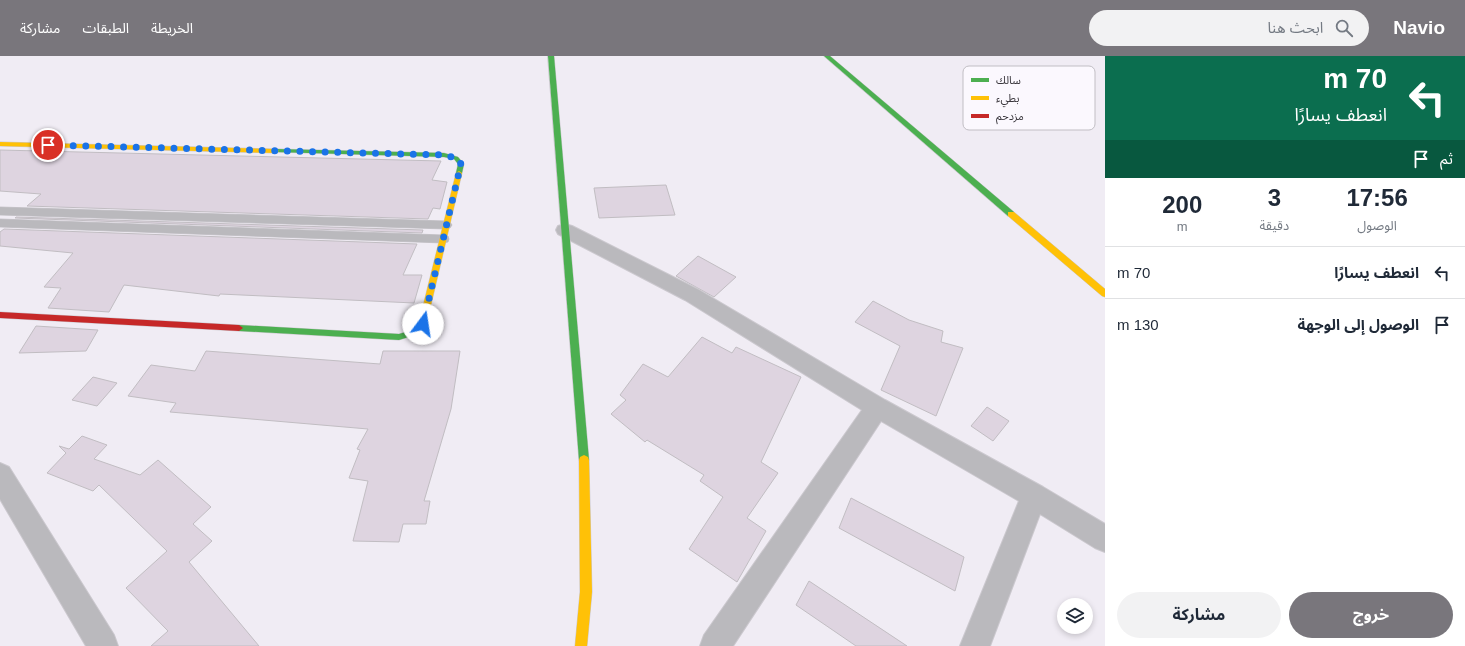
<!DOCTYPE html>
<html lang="ar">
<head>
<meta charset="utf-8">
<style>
  body { margin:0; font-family:Arial,"Noto Sans Arabic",sans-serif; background:#f2f2f3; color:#1f2937; direction:rtl; height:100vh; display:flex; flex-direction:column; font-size:15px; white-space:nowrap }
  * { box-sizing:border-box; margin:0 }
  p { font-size:13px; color:#747a83 }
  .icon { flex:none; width:22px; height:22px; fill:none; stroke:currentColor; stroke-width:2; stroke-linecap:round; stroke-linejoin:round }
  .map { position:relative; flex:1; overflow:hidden; direction:ltr }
  .drawer { display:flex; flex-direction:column; background:#fff; width:360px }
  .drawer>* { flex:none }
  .top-card { background:#0b6e4f; color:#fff; overflow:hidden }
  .buttons { position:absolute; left:1057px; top:542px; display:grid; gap:8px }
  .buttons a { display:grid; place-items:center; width:36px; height:36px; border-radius:50%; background:#fff; box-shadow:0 2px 6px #0003; font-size:20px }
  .pin { position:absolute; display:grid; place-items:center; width:34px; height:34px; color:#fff; margin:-17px; border:2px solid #fff; border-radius:50%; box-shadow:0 1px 4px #0007 }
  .me { position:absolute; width:44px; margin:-22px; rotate:14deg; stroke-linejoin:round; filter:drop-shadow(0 0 3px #0008) }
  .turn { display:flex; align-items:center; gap:14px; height:84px; padding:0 12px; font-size:18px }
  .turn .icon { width:52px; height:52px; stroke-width:2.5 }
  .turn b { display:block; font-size:28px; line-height:34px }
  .then { display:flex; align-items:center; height:38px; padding:0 12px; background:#0003; gap:8px; font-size:15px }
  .eta { display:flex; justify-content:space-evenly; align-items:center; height:68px; text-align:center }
  .eta b { font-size:24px; font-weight:700; line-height:28px }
  .button { display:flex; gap:8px; margin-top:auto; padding:8px 12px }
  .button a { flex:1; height:46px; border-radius:24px; background:#79767c; color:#fff; font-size:16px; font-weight:700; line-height:46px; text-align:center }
  .button a+a { background:#f2f2f3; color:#1f2937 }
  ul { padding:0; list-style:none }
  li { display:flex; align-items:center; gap:12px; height:52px; padding:0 12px; border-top:1px solid #e0e1e3 }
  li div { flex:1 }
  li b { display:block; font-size:15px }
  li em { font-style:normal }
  header { display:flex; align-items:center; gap:24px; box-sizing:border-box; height:56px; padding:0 20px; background:#79767c; color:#fff }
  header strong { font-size:19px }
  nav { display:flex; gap:22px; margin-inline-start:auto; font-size:14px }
  .search { width:280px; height:36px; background:#f2f2f3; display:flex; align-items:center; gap:10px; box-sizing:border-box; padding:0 14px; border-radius:22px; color:#747a83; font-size:15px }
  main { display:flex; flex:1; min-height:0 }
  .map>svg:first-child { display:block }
</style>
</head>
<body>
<header>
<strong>Navio</strong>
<div class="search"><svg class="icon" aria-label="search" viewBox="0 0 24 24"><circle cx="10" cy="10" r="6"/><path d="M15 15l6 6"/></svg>ابحث هنا</div>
<nav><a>الخريطة</a><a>الطبقات</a><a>مشاركة</a></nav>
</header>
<main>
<section class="drawer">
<div class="top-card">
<div class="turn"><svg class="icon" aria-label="left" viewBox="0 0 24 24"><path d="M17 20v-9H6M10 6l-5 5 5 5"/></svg><div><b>70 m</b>انعطف يسارًا</div></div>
<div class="then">ثم<svg class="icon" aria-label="arrive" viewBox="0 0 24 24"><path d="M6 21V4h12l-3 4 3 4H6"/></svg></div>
</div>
<div class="eta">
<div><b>17:56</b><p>الوصول</p></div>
<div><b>3</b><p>دقيقة</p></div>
<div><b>200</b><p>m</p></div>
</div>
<ul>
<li><svg class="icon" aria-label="left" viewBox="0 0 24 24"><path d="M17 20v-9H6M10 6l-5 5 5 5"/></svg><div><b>انعطف يسارًا</b></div><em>70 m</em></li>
<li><svg class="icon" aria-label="arrive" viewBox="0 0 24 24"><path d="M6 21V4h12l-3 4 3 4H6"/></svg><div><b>الوصول إلى الوجهة</b></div><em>130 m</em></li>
</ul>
<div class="button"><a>خروج</a><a>مشاركة</a></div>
</section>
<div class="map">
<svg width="1105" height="590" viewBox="0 0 1105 590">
  <rect width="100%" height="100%" fill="#f0ecf4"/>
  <g fill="#ded4e0" stroke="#c1bdc2">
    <path d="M0,94L441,105L432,124L447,126L440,153L433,152L428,163L27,150L41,138L0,135Z"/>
    <path d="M666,129L675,159L599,162L594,132Z"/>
    <path d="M16,161L423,174L422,177L15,162Z"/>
    <path d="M4,173L417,188L403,219H422L414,247L220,238L219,240L124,229L109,256L48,252L61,232L44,231L73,197L0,190V176Z"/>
    <path d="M698,200L736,221L714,241L676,220Z"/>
    <path d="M873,245L909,264L943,275L941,286L963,292L936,360L881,334L900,290L855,266Z"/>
    <path d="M36,270L98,274L86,295L19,297Z"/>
    <path d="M702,281L732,297L736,291L801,321L761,406L778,417L747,462L766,475L737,526L689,493L723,441L700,425L704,419L647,384L645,386L611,358L626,344L620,339L643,308L668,321Z"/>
    <path d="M206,295L380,308L383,295H460L451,353L424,445H430L426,468H403L399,486L353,485L368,425L349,422L360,394L357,393L368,373L170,356L176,347L128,340L151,309L195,315Z"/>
    <path d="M93,321L117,327L97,350L72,344Z"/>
    <path d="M987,351L1009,365L993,385L971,370Z"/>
    <path d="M82,380L107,389L94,403L140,419L158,404L211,451L193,468L212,485L189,506L259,590H151L168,575L126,532L167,495L99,429L93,435L47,417L66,397L59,390L69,393Z"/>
    <path d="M851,442L964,501L955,535L839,472Z"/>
    <path d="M809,525L907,590H856L796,549Z"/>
  </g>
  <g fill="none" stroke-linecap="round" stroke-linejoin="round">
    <g stroke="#cbc8ce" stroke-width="1">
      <g id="lane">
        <path d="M0,151L446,165L450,166L452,169L450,172L446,173L0,159Z"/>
        <path d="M0,163L443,179L448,180L449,183L448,186L443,187L0,171Z"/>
      </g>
    </g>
    <g stroke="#cbc8ce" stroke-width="2">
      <g id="street">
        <path d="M565,168L572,170L699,234L885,344L1043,431L1105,468V496L1095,492L1040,458L990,590H960L1019,445L881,365L733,590H700L704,579L862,354L685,244L558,178L556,174L558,170Z"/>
        <path d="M0,407L9,411L114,579L118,590H86L0,443Z"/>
      </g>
    </g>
    <g stroke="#cbc8ce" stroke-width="1">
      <g id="fast">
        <path d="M548,0H554L589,404L588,407L584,409L580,407L579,404Z"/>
        <path d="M824,0H830L1014,156V160H1008Z"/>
        <path d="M276,93L444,97L458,101L464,108L462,117L459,119L456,117L458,108L454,103L444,101L274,96L273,95Z"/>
        <path d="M423,263L427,266L418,278L399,284L239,275L235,272L239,269L399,278L412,274L420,264Z"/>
      </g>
    </g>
    <g stroke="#cbc8ce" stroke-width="1">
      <g id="slow">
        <path d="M0,86L276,93L279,95L276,97L0,90Z"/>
        <path d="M459,115L462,117L427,266L423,269L419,266L456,117Z"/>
        <path d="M1008,156H1014L1105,233V241L1102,240L1008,160Z"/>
        <path d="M584,399L588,401L589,404L592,536L587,590H575L580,536L579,404L580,401Z"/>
      </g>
    </g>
    <g stroke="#cbc8ce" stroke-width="1">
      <path id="jam" d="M0,256L239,269L243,272L239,275L0,262Z"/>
    </g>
    <use href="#lane" fill="#bab9bd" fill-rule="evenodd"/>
    <use href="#street" fill="#bab9bd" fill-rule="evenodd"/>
    <use href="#fast" fill="#4caf50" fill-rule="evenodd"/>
    <use href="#slow" fill="#ffc107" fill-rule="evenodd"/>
    <use href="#jam" fill="#c62828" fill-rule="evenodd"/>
  </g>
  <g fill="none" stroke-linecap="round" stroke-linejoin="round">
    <path stroke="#1a73e8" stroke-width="7" stroke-dasharray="0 12.6" d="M48,89L444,99L456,102L461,108L423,268"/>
  </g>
  <rect x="963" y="10" width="132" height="64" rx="6" fill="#fbf8fe" stroke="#c1bec4" stroke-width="1"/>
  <rect x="971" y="22" width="18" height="4" fill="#4caf50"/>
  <rect x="971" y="40" width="18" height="4" fill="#ffc107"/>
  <rect x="971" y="58" width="18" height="4" fill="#c62828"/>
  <g font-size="11" fill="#39363c">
    <text x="996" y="28">سالك</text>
    <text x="996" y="46">بطيء</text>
    <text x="996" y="64">مزدحم</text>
  </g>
</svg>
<div class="buttons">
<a><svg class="icon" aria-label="layers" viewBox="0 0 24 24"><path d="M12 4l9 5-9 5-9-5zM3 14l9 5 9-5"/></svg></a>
</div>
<div class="pin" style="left:48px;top:89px;background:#d93025"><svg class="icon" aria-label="arrive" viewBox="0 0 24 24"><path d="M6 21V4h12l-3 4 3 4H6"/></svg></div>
<svg class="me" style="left:423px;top:268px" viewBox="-20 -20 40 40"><circle r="19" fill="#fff"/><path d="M0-13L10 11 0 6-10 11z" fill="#1a73e8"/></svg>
</div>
</main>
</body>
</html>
